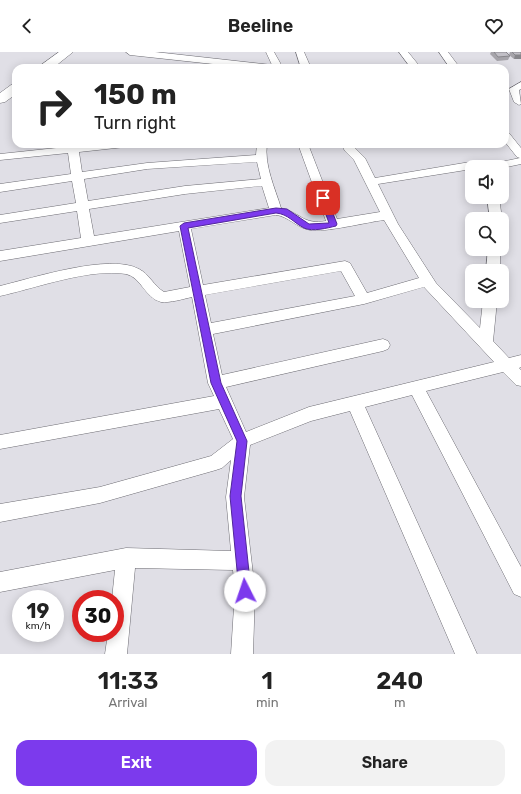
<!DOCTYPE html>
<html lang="en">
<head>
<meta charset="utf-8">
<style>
  body { margin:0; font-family:Rubik,sans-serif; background:#f2f2f2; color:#222; height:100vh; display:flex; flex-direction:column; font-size:15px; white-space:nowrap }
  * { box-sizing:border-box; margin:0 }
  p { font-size:13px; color:#767676 }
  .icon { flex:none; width:22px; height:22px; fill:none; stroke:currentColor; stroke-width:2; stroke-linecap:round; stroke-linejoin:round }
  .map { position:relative; height:602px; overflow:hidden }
  .sheet { display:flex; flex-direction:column; background:#fff; flex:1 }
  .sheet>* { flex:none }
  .banner { position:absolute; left:12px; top:12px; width:497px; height:84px; border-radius:12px; box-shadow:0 2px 10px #0003; background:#fff; color:#222; overflow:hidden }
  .buttons { position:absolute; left:465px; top:108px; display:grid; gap:8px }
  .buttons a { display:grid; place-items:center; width:44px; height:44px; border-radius:8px; background:#fff; box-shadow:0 2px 10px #0003; font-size:20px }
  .speed { position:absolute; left:12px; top:538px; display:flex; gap:8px; font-size:20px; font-weight:700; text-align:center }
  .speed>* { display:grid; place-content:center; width:52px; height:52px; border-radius:50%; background:#fff; box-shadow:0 2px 10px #0003; line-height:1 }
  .speed small { font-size:10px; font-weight:400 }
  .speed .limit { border:6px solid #d22; background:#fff; color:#111 }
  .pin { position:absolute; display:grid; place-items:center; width:34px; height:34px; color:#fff; margin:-17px; border-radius:8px; box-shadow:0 2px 6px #0006 }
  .me { position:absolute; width:44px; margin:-22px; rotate:356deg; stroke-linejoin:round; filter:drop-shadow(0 0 3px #0008) }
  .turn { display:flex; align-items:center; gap:14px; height:84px; padding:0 16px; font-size:18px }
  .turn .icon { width:52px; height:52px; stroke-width:2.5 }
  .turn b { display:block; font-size:28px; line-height:34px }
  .eta { display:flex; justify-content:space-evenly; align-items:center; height:68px; text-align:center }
  .eta b { font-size:24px; font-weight:600; line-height:28px }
  .action { display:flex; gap:8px; margin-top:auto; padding:8px 16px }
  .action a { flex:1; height:46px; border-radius:12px; background:#7c3aed; color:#fff; font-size:16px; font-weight:600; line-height:46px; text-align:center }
  .action a+a { background:#f2f2f2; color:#222 }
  header { display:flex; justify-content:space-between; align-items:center; height:52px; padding:0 16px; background:#fff; font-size:18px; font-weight:600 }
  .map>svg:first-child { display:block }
</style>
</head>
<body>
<header><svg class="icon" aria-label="back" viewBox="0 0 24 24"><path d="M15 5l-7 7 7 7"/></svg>Beeline<svg class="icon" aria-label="heart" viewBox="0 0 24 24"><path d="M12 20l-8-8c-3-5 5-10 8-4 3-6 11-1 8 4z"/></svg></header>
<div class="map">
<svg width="521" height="602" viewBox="0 0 521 602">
  <rect width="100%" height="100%" fill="#e0dfe6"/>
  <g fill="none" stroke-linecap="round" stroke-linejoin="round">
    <g stroke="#6d6c73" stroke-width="1">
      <g id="minor">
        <path d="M126,0H155L272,13L266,0H274L283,16H250L130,3Z"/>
        <path d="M296,0H304L311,16H301Z"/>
        <path d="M399,0H408L421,16H411Z"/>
        <path d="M439,0H448L460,16H450Z"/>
        <path d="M521,30V37L519,38L521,52L519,53L514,50L509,37Z"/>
        <path d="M505,80L509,81L521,96V112L502,116L472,115V117L378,132L398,172L436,231L480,276L483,249H497L493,289L509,306L521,303V315L519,316L521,318V334L516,333L503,320L426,339L521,515V545L514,542L412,343L365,355L477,602H455L350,359L311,369L250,393L244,445L255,539L253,602H231L235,539L233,518L135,516L127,602H105L108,581H115V547H112L115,518L0,540V520L126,496L231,499L226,445L231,408L222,416L216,418L100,451L0,470V452L100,435L211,404L233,387L219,357L0,397V383L214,344L208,331L192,245C183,247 170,251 161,250C145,246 141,225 126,222C90,216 36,236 0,244V234C33,226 110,201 139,217C149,222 154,234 164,240L190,235L179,179L0,209V199L81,186L77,159L0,171V163L76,151L72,129L0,140V132L71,122L68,101L0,108V102L94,92H130L125,95L79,100L82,120L147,111L256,103L257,92H267C264,113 275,136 281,156C301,161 303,173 326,169L298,92H308L337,167L380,160L354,108L345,99L341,92H351L365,106L375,126L464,111L501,110L520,106L517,105L505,90ZM257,110L261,127L185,134L88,149L84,127L147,117ZM262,134L269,156L94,184L89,157L185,142ZM276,163C288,164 297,176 310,178C323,181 368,170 384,168L419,226L367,241L350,211L345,209L203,233L191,177ZM341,219L355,244L211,271L205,243ZM424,235L494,310L309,355L246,380L226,335L383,299L388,297L390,293L388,289L383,287L222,323L213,282L364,252Z"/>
        <path d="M487,145H499L502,167H490Z"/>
        <path d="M488,197H500V219H486Z"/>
      </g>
    </g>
    <g stroke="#6d6c73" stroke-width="1">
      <g id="secondary">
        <path d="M59,0H73L53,16H37Z"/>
        <path d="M16,32V42L5,50L0,51V41L11,33Z"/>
      </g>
    </g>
    <use href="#minor" fill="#fff" fill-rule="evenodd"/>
    <use href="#secondary" fill="#fff" fill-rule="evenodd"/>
  </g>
  <g fill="#a6a4aa">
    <path d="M491,0H506L510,4L508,8L497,9L490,2Z"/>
    <path d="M510,0H521L514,7L509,3Z"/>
  </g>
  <path fill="#87868b" d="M515,3H521V7H514Z"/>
  <g fill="#c1bfc6" stroke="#87868b">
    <path d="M494,0H506L510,4L498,5Z"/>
    <path d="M512,0H521V3H515Z"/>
  </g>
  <path fill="#7c3aed" stroke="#51269a" d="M323,143L327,146L337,172L336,174C327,176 313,180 304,176C294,171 288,162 276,161L188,176L221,331L247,389L241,444L251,539L249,543L245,545L240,543L239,539L230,444L237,389L211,331L180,174L184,171L276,156L287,157L309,172L329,171L320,146Z"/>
</svg>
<div class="buttons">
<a><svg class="icon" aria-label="sound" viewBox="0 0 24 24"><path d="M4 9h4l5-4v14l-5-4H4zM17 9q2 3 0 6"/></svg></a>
<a><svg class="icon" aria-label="search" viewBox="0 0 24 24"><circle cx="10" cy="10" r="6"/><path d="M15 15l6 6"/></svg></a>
<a><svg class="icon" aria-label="layers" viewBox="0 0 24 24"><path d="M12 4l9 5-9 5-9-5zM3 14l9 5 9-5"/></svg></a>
</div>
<div class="speed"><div>19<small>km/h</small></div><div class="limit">30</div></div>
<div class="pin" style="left:323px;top:146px;background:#d93025"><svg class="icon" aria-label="arrive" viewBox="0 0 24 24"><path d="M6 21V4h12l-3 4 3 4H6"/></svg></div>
<svg class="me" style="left:245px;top:539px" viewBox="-20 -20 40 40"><circle r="19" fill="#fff"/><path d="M0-13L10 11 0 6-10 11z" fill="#7c3aed"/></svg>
<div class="banner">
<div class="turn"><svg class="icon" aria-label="right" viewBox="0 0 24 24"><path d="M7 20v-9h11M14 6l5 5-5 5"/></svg><div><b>150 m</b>Turn right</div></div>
</div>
</div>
<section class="sheet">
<div class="eta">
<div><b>11:33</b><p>Arrival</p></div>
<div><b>1</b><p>min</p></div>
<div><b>240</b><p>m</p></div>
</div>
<div class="action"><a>Exit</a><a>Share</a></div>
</section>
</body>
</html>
